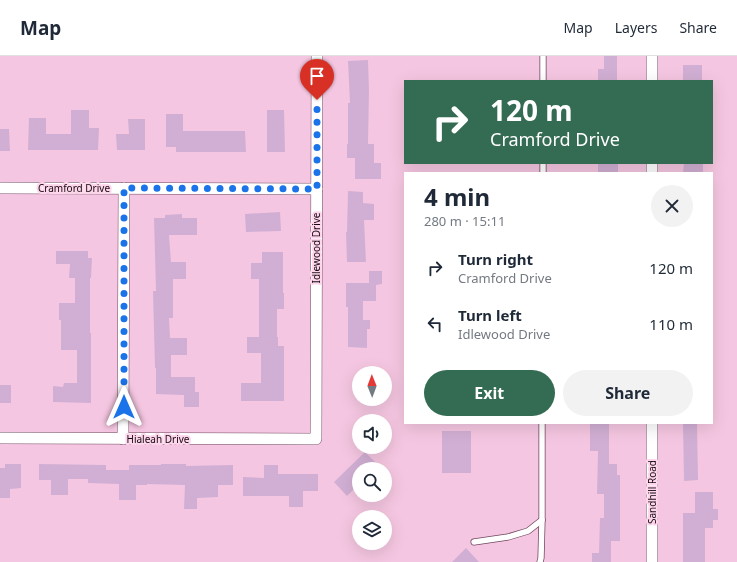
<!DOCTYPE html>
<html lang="en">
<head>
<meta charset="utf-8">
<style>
  body { margin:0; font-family:"Noto Sans",sans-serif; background:#f2f2f3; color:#1f2937; height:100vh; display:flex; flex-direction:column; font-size:15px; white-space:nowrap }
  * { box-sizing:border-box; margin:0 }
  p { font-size:13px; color:#747a83 }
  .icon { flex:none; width:22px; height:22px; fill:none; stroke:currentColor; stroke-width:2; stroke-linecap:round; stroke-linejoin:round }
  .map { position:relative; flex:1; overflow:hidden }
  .panel { position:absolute; left:404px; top:116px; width:309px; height:252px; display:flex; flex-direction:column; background:#fff; border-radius:0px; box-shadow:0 4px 16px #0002 }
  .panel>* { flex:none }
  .guide { position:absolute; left:404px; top:24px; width:309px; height:84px; border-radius:0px; box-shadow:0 4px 16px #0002; background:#336b53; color:#fff; overflow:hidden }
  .needle { width:26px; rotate:359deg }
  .fabs { position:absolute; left:352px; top:310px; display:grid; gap:8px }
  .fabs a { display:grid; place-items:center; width:40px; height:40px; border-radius:50%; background:#fff; box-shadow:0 4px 16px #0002; font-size:20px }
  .pin { position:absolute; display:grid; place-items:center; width:34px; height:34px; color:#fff; margin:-41px -17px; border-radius:50% 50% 50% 0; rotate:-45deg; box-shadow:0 0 4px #0007 }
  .pin .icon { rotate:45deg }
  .me { position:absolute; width:44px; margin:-22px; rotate:0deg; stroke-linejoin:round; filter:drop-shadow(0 0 3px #0008) }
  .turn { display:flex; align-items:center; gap:14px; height:84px; padding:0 20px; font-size:18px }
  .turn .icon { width:52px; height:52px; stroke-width:2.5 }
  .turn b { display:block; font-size:28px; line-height:34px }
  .round { display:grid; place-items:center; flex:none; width:42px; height:42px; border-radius:21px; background:#f2f2f3 }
  .overview { display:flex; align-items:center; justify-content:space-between; height:68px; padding:0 20px }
  h1 { font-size:24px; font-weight:700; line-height:30px }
  .button { display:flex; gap:8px; margin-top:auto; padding:8px 20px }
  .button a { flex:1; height:46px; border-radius:24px; background:#336b53; color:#fff; font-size:16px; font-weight:700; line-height:46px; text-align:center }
  .button a+a { background:#f2f2f3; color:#1f2937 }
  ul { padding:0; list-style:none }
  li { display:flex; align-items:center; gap:12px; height:56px; padding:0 20px }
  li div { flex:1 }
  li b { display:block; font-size:15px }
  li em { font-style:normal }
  header { display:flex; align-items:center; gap:24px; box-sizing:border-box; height:56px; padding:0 20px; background:#fff; border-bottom:1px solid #e0e1e3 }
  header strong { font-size:19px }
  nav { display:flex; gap:22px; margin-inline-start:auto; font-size:14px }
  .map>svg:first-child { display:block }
</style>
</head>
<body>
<header>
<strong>Map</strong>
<nav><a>Map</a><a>Layers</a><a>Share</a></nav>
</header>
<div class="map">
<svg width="737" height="506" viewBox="0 0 737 506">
  <rect width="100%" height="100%" fill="#f5c6e1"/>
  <g fill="#d1afd4">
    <path d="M604,0H617V25H598V13H604Z"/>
    <path d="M368,4L369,35L368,88H374V107H381V123H355V102H347V88H348V47H350L348,5Z"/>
    <rect x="683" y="9" width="19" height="16"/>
    <path d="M71,54H89V72H99L98,94H28L29,62H46V78H71Z"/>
    <path d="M267,54H284L285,96H267Z"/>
    <path d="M166,58H183V75H245L246,96H176V91H166Z"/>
    <path d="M128,63H145V94H117L116,78H129Z"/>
    <path d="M0,73H9L10,95H0Z"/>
    <rect x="598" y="107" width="20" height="10"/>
    <path d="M684,107H703V117H683Z"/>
    <path d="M348,135L363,136V147L374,148V164H364L366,206H347L346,176H347Z"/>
    <path d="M280,156L281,175L246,176L245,158Z"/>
    <path d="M182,158V162H197V179H169L171,206H186V223H173V262H169L170,282H187V299H171V321H195V336H199V351H184V339L156,338V312H155L153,235H156L154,162H165V159Z"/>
    <path d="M56,195H88V202H92L91,222H90V277H91V347L53,346V330L63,331L64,327H77V294H61V264H59V247H75V222H69L70,208H56Z"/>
    <path d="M262,196H283V237H284V253H277V281H278V290H284V345H241V327H261V297H247V281H259V223H251V207H262Z"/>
    <path d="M369,215H382V228L376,229V245H363V264H370V273H367V292L348,291V251H346V227H369Z"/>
    <rect x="0" y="329" width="11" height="18"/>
    <path d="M590,367H609V408H617V419H620V485H611V506H592V497H599L600,462H604V438H597L598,395H590Z"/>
    <path d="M683,367H697L698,424L684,425Z"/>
    <rect x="442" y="375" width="29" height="42"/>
    <path d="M365,396L382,413H359V428L347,440L334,426Z"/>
    <path d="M5,408H21V432L10,433V442H0V412H5Z"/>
    <path d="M39,408L106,409V414H129V409H161V408H186V410L233,409V429H218V441L197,442V453H184L185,429L147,428V429H136V444H119V428L88,427V423H68V439H51V424H39Z"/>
    <path d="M264,409H278V418H318V435H303V451H289V440H243V421L264,422Z"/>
    <path d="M695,436H713V453H718V464H713V472H705V506H683V457H695Z"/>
    <path d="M466,492L479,506H452Z"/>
  </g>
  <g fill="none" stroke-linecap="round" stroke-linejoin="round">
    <g stroke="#6e475e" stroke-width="7">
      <g id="service">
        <path d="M543,25V0"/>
        <path d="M543,117V107"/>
        <path d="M474,486L508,481L528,475L542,464"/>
        <path d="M540,506L541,502L542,464V367"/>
      </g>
    </g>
    <g stroke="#6e475e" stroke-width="12">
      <g id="minor">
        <path d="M652,0V25"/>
        <path d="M652,107V117"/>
        <path d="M0,132L317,133"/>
        <path d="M652,367V506"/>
        <path d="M0,382L316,383L317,0"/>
        <path d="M123,383L124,132"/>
      </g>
    </g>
    <use href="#service" stroke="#fff" stroke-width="5.5"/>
    <use href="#minor" stroke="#fff" stroke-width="11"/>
  </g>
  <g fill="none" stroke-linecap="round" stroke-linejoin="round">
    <path stroke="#1a73e8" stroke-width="7" stroke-dasharray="0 12.6" d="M124,351V132L317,133V44"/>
  </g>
  <g text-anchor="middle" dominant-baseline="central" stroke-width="4" stroke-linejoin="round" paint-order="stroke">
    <g font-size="10" fill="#170811" stroke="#fdd6ec">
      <text x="74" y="132">Cramford Drive</text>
      <text transform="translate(316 192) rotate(-90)">Idlewood Drive</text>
      <text x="158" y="383">Hialeah Drive</text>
      <text transform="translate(652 436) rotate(-90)">Sandhill Road</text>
    </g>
  </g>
</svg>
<div class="fabs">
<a><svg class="needle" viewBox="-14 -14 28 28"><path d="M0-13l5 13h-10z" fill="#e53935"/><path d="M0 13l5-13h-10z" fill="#747a83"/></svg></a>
<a><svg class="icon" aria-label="sound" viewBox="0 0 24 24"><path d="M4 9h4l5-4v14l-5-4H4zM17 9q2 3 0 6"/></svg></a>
<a><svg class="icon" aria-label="search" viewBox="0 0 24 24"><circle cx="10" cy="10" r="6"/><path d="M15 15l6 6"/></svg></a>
<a><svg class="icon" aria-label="layers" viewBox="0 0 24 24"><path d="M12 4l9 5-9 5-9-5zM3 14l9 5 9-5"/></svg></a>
</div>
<div class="pin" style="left:317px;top:44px;background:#d93025"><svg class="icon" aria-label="arrive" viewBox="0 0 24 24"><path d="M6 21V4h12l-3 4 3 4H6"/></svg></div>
<svg class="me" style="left:124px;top:351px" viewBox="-20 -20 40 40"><path d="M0-17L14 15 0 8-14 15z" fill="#1a73e8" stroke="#fff" stroke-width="4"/></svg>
<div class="guide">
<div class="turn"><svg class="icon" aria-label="right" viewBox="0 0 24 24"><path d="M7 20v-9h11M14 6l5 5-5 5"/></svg><div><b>120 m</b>Cramford Drive</div></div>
</div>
<section class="panel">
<div class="overview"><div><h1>4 min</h1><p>280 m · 15:11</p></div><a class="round"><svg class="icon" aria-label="close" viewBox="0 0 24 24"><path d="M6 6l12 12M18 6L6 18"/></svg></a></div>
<ul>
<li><svg class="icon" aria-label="right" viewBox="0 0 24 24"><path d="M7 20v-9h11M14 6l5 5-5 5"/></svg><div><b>Turn right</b><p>Cramford Drive</p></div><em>120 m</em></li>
<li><svg class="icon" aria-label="left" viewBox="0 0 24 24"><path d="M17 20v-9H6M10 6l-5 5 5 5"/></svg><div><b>Turn left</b><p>Idlewood Drive</p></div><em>110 m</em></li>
</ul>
<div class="button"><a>Exit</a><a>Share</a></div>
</section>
</div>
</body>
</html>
